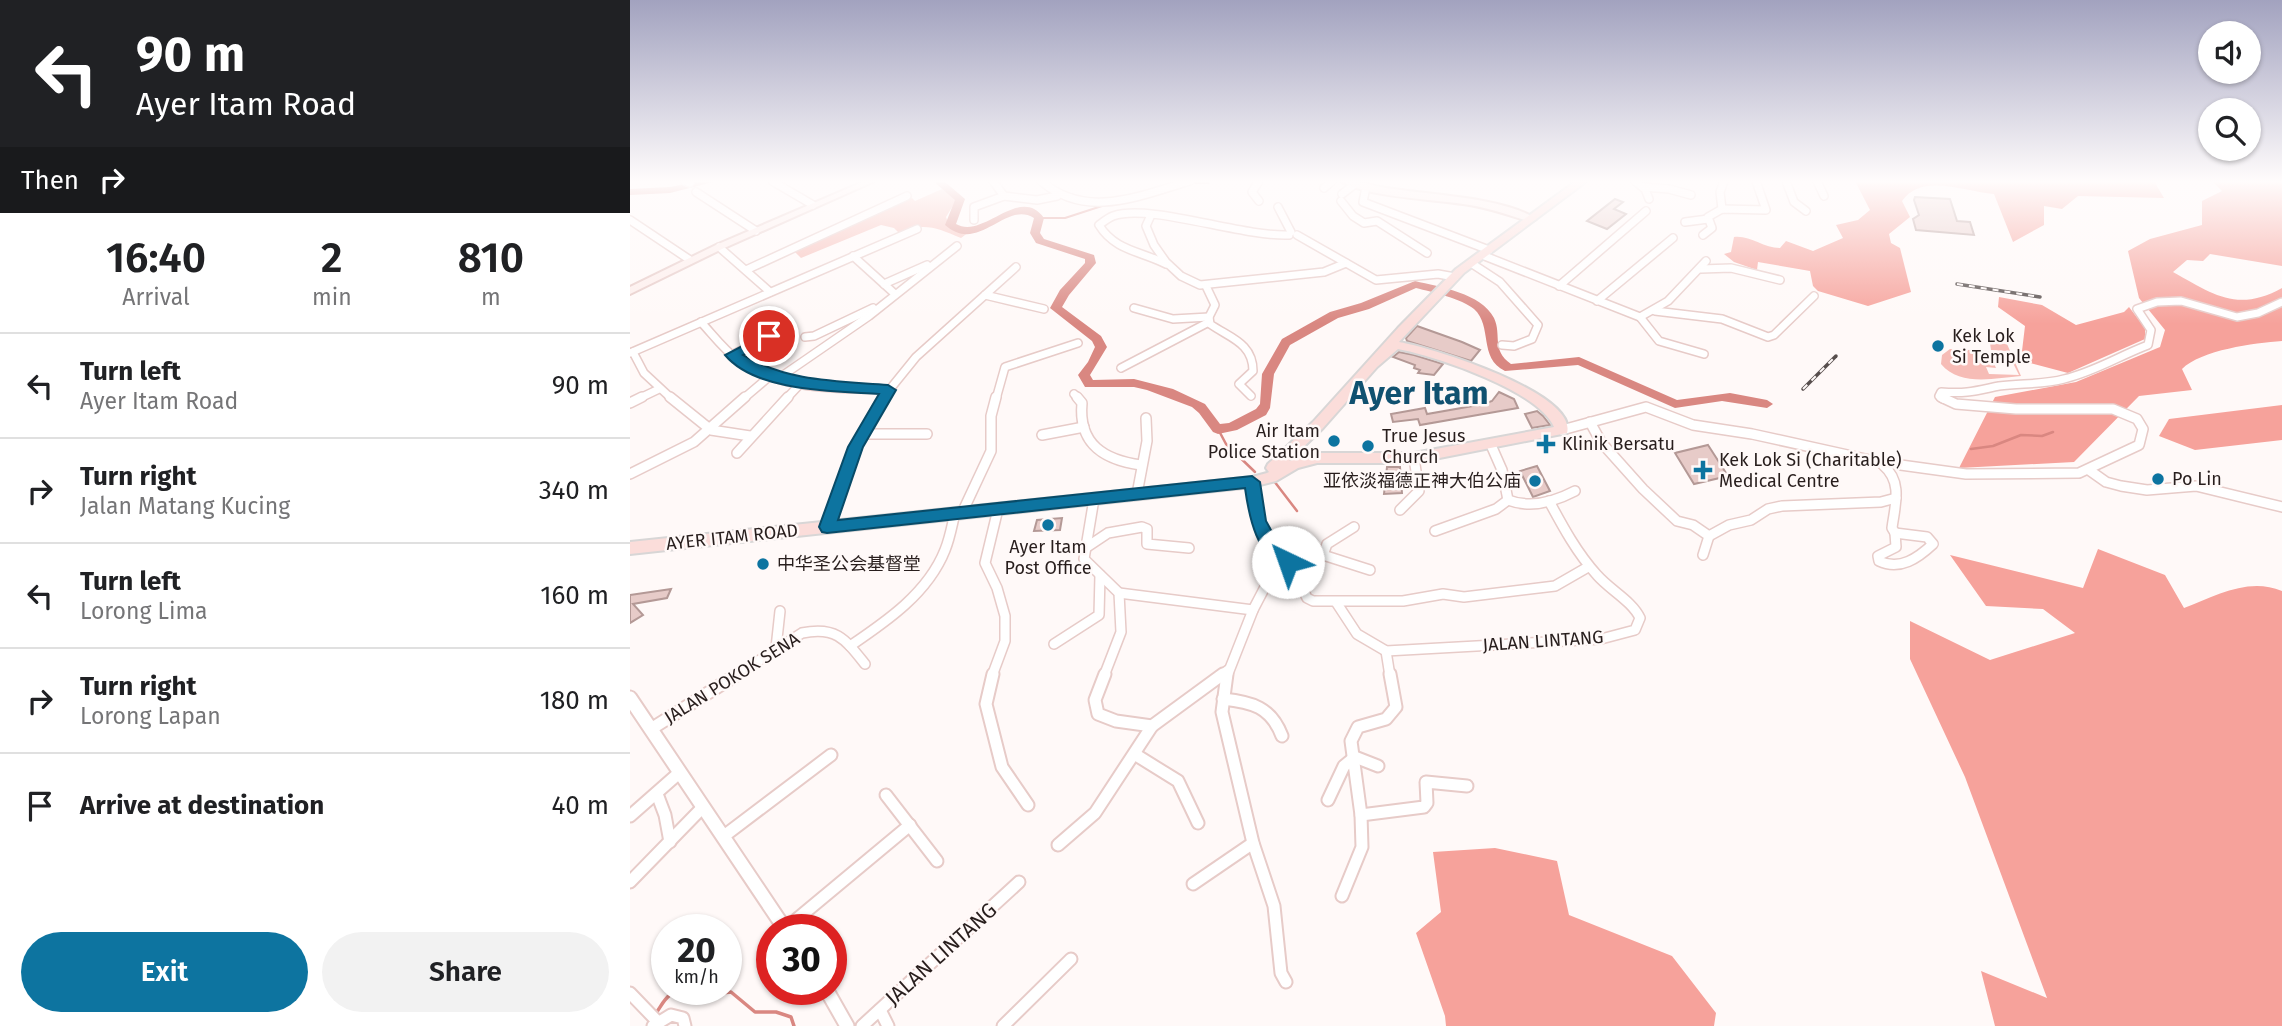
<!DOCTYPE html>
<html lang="en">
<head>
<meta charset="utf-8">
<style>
  body { margin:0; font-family:"Fira Sans","Noto Sans SC",sans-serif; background:#f2f2f2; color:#202124; height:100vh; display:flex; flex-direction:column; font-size:26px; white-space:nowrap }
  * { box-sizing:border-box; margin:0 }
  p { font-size:23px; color:#757577 }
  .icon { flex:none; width:38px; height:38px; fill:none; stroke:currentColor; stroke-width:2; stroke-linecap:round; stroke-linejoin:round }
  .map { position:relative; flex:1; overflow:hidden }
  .details { display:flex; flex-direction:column; background:#fff; width:630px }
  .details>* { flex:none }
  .banner { background:#202124; color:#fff; overflow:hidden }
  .controls { position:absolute; left:1568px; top:21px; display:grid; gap:14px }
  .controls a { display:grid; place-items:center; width:63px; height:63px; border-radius:50%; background:#fff; box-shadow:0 2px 5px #0004; font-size:35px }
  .speed { position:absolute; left:21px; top:914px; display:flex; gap:14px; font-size:35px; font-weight:700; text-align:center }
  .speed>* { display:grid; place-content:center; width:91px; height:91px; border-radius:50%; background:#fff; box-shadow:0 2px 5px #0004; line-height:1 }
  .speed small { font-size:18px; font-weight:400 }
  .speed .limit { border:10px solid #d22; background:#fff; color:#111 }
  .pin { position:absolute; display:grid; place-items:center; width:60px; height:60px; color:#fff; margin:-30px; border:4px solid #fff; border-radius:50%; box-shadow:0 2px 7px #0007 }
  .me { position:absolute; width:77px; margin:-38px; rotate:318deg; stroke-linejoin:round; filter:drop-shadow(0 0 5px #0008) }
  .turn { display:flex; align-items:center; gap:24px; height:147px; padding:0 21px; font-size:32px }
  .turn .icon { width:91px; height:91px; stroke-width:2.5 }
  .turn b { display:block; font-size:49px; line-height:60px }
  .then { display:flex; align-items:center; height:66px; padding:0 21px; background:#0003; gap:14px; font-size:26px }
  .eta { display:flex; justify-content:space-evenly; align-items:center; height:119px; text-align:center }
  .eta b { font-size:42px; font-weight:600; line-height:49px }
  .action { display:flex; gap:14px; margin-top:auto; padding:14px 21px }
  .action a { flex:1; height:80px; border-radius:42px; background:#0d74a0; color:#fff; font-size:28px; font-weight:600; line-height:80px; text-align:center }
  .action a+a { background:#f2f2f2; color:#202124 }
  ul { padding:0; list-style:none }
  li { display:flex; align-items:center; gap:21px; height:105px; padding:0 21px; border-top:2px solid #e0e0e0 }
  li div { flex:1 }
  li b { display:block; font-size:26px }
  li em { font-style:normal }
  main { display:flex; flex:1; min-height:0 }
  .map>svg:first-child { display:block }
</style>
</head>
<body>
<main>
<section class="details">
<div class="banner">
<div class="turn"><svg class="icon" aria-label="left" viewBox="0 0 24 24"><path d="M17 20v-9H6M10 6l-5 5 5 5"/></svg><div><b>90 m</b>Ayer Itam Road</div></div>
<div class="then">Then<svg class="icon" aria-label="right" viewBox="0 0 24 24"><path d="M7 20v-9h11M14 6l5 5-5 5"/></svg></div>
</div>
<div class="eta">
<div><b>16:40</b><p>Arrival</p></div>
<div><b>2</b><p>min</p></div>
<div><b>810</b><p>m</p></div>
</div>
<ul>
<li><svg class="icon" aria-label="left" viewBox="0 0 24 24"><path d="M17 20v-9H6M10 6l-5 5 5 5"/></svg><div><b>Turn left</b><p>Ayer Itam Road</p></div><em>90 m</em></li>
<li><svg class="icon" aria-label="right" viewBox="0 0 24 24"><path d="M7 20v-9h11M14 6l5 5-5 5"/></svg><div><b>Turn right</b><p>Jalan Matang Kucing</p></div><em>340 m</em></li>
<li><svg class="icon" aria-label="left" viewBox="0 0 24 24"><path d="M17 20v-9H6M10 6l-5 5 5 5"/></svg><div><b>Turn left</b><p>Lorong Lima</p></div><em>160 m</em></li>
<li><svg class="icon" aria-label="right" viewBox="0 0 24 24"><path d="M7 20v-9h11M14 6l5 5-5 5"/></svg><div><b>Turn right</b><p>Lorong Lapan</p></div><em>180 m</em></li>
<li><svg class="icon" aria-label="arrive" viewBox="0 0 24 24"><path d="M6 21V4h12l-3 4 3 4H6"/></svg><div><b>Arrive at destination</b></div><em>40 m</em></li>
</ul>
<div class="action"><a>Exit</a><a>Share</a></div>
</section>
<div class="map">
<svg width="1652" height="1026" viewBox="0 0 1652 1026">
  <rect width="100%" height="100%" fill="#fff9f8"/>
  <g fill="#f6bcb6">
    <path d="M312,189L327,199L316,217L320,228L339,232L331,238C306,228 295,222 269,233L264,228L251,225L171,258L164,251L282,198L285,201Z"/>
    <path d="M1360,343L1377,344L1391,376C1365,378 1330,387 1311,364L1312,355L1320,349L1358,351L1366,368L1356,367L1359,374L1389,375L1377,351L1361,350Z"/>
  </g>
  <g fill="#f6a29b">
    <path d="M1225,181H1524L1534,198L1448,196L1432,209L1414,206V225L1383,242L1364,194C1336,192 1292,172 1272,201L1280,217L1259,234L1261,243L1270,248L1281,292L1238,306L1188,291L1183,286L1180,271L1128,262L1127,270L1104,262L1094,254L1101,252L1104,237C1120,235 1133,248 1150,248L1156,241L1183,251L1213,238L1206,225L1228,220L1240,210Z"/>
    <path d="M1582,181H1652V266L1580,254L1573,261L1557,260L1543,272C1583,294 1607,313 1652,288V341C1624,343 1571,350 1552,369L1562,390L1509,396L1444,462L1329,468L1365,397L1446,382L1530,347L1535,330L1509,298L1498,251L1520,239L1572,225V201L1592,191Z"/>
    <path d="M1369,297L1412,305L1446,325L1494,312L1499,307L1515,328V339L1438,373L1400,363L1392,351L1395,326L1368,307Z"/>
    <path d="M1652,405V440L1565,450L1529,436L1539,419Z"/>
    <path d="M1468,549L1535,575L1554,608C1586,596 1618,577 1652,591V1026H1365L1351,971L1417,998L1335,777L1280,659V621L1360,660L1445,633L1413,609L1356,606L1320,555L1453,588Z"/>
    <path d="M865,848L927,861L939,915L1042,956L1086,1013L1084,1026H816L815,1016L786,933L811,912L803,852Z"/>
  </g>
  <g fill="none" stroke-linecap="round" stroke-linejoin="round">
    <g stroke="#d98781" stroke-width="2">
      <path d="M561,183H579"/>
      <path d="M525,195L539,191"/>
      <path d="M409,218H435L478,204"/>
    </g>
    <g stroke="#d98781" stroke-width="2.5">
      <path d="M588,429L596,444L625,472"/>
      <path d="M1341,449L1363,446L1391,435L1412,436L1423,432"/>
      <path d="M644,481L667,511"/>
    </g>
    <path stroke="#d98781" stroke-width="3.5" d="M26,1013C30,1008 34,999 40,995C48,988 86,995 101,992L125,1012H146L161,1017L164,1026"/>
    <g fill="#d98781" fill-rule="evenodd">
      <path d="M70,181H87L40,193L0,195V189L40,187Z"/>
      <path d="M303,181H314L335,199L326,224C354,240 389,184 414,218L410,233L414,239L464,255L466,263L439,295L432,307L471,336L477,347L460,375L463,380L504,379L543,389L575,404L590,424L599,423L626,409L630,404L632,374L652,339L700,312L731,303L785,281C810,287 851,293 864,318C872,335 861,350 881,364L949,357L1047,400L1100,393L1137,400L1143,404L1137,408L1092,401L1045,408L948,365L875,371C848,358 863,326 844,309C832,299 802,292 786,288L739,309L708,318L660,345L644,374L640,408L636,415L607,430L588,434L583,432L569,413L562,407L517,390L504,387H455L448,375L458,362L465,347L462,341L420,308L430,290L455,263V259L406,243L400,233L404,218C375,200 349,255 315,225L325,200Z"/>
    </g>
  </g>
  <g fill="#e7cbc8" stroke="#b49996" stroke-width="2">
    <path d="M1285,197L1320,199L1327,221L1340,222L1344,235L1286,230L1283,219L1289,215L1284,200Z"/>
    <path d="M985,199L993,202L984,209L996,214L977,229L957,221Z"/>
    <path d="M787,326L832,342L850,350L841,361L777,341L776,338Z"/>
    <path d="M769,352L784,355L813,364L804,375L788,373L790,370L784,368L785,365L763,357Z"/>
    <path d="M869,392L884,399L888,408L790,425L788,419L763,422L761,414L795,408L797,414L854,404L862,401Z"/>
    <path d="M907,411L913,416L920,425L902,428L895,414Z"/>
    <path d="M1078,445L1098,476L1064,484L1045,453Z"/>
    <path d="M907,466L920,491L903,497L890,471Z"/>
    <path d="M757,467H770L772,493L754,494Z"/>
    <path d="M432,518L430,530L404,531L407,520Z"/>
    <path d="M41,589L37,598L3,604L13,615L0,623V595Z"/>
  </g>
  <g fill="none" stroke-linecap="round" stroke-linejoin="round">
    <g stroke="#e7cbc8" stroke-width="10">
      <g id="minor-far2">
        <path d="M55,181L60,183"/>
        <path d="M142,181L183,205"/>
        <path d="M411,181C456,220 509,196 560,181"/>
        <path d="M629,181L622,192L629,201"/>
        <path d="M1005,181L1015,189L1019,199"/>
        <path d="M1156,181L1164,202L1176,211"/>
        <path d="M1187,181L1194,196"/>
        <path d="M736,187L733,202L859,250"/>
        <path d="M1013,187L1039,189L1061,195"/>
        <path d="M694,188L702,181"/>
        <path d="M66,192L126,231"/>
        <path d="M712,194L725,184"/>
        <path d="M374,196L407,200L427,196"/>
        <path d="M711,201L723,216L734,223L747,221L797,253"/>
        <path d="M648,207L661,232"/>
        <path d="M1092,209L1090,192L1094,181"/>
        <path d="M521,215L516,226L524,245L536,262L551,276L570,285L694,272L716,263"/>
        <path d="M0,220L60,260"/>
        <path d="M344,220V207L374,196L363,181"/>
        <path d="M1055,222L1078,219"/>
        <path d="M667,235L746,280L808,274L825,277"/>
        <path d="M1073,235L1082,228L1078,217L1092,209L1136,210L1126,181"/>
        <path d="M89,247L140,292"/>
        <path d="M852,255L1010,317L1038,301L1076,261"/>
        <path d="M223,256L265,294"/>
        <path d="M841,263L870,282L908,325L902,339L884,346L872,345"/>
        <path d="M536,264C511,251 485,251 469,225C473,222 478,218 483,216C520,203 611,237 659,235"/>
        <path d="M1071,269L1101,268L1150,280"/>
        <path d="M116,270L277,196"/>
        <path d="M254,284L297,265"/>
        <path d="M576,286L585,305L579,317L580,324C600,338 623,343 623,371L609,384L621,396"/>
        <path d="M929,286L1016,211"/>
        <path d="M355,295L414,309"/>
        <path d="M967,301L1043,238"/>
        <path d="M504,308L543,319L579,317"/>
        <path d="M1025,311L1092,319L1138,337L1144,335L1184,296"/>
        <path d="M1010,317L1029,341L1074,354"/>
        <path d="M71,322C83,335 94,350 109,361C152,391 208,388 258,390"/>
        <path d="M175,337L184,336L243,308"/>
        <path d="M3,352L14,373L42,399"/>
        <path d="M0,353L287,229"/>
        <path d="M102,355L158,327"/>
        <path d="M491,368L579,322"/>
        <path d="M149,378L239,316L327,246"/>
        <path d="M444,394L449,399"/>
        <path d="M8,399L29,389"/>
        <path d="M113,399L140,376"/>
        <path d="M156,399L171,383"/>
        <path d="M252,399L286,357L386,267"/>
        <path d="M366,399L375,367L448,343"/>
        <path d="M1313,399L1309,396L1311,392C1337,394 1345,391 1369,386C1391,383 1412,385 1434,379C1464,372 1489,356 1518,345L1521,330L1507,309L1527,302L1551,301L1607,317L1628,313L1652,302"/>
      </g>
    </g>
    <g stroke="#e7cbc8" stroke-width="12">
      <g id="minor-far1">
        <path d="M40,397L81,430L120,436"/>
        <path d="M447,397L452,403C448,445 475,460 511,465"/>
        <path d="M0,403L12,397"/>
        <path d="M960,422L971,442L1013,489L1047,521L1063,525L1079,536L1073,555"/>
        <path d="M932,430L1016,407L1063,425L1122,434L1249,462L1336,474L1449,473L1509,445L1513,429L1507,419L1483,409H1386L1326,404L1311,397"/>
        <path d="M233,434H297"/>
        <path d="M412,435L454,427"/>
        <path d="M861,445L872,470L878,500C901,509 924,502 945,491"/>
        <path d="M107,453L158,397"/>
        <path d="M1253,465C1273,482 1265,505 1262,528L1265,533"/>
        <path d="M1459,470L1476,482L1491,486L1517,490L1566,486L1652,507"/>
        <path d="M0,474L64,442L115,397"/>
        <path d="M507,494L517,441L516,418"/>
        <path d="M464,499L454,559L489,593L491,632L474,676"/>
        <path d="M770,510L789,491L784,458"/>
        <path d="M332,513L361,451V416L366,397"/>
        <path d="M197,527L230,439L253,397"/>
        <path d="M805,531L866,509L878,500"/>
        <path d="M1265,533L1297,537L1303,544C1288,558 1270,571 1249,561L1248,556L1266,547Z"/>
        <path d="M1079,536L1099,525L1121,520L1138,509L1152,506L1251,502L1266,498"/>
        <path d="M454,549L478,533L512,527L517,529V544L559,548"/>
        <path d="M645,553L663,567L677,598L683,601H773L813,594L834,597L925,586L958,567"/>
        <path d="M693,555L740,570"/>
        <path d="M665,571L693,555L697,544L724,527"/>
        <path d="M489,593L623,610"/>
        <path d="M706,602L727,634L756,651L971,639L1005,630L1010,618C1002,601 980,590 967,575C947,553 933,527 919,501"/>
        <path d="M424,644L469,615L470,575"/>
        <path d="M220,646C257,621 298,593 315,550C320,538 322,525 325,513"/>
        <path d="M146,648L150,611"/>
        <path d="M756,651L760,676"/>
        <path d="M105,676L172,633C206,626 215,639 235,664"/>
        <path d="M362,676L375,641V616L367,588L355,563L368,509"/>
        <path d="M590,676L598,670"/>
        <path d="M597,676L623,610L647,564L645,553L628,521L622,482"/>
      </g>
    </g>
    <g stroke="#e7cbc8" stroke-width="15">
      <g id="minor">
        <path d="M363,674L356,704L372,767L398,805"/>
        <path d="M475,674L465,700L468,714L486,721L522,726L593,674"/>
        <path d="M597,674L592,712L623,843L644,906L651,973L656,982"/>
        <path d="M593,699C622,702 641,707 652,736"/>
        <path d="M21,729L108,674"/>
        <path d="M506,755L548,781L568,823"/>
        <path d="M27,794L35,815L40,842"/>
        <path d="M256,795L307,861"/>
        <path d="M698,800L714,766L725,757L748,766"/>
        <path d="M731,815L794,807L797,803L796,782L837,786"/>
        <path d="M0,816L49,773"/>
        <path d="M94,836L201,755"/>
        <path d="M428,845L465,813L522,726"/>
        <path d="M0,882L73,807"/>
        <path d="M563,884L623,843"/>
        <path d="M712,896L732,847L731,815L721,741L728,727L756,719L766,707L760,674"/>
        <path d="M155,929L280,825"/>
        <path d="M0,993L27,1021"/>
        <path d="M250,1010L258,1026"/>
        <path d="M23,1026L41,1015L53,1018L55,1026"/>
        <path d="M232,1026L389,882"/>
        <path d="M373,1026L441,959"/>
      </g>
    </g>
    <g stroke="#e7cbc8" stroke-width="17">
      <g id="tertiary">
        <path d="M0,698L155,929"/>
        <path d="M196,989L217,1026"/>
      </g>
    </g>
    <g stroke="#e7cbc8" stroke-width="4">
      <g id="secondary">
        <path d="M235,181H245L92,249L0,294V287L86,245Z"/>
        <path d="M711,181C728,180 746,187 764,189C801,195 876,198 906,219L901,222C878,215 857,207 833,204C801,199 736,197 711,181Z"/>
      </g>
    </g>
    <g stroke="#d8d6d6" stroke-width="4">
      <path id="primary" d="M946,181H957L834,273L769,342C800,347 948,393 937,433L784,463H687L668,468L646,481L622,487L0,554V542L622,477L637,473L639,472L636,468L638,464L683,422L768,328L826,269ZM768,349C806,356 909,391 924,427L784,453H687L659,461L693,428L747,367Z"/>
    </g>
    <use href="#minor-far2" stroke="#fff" stroke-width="7"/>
    <use href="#minor-far1" stroke="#fff" stroke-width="9"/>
    <use href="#minor" stroke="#fff" stroke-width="11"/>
    <use href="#tertiary" stroke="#fff" stroke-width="13"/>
    <use href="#secondary" fill="#fdeeec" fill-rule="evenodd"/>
    <use href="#primary" fill="#fbddda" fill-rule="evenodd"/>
    <g stroke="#574e4d" stroke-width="3.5">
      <g id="rail">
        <path d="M1327,284L1410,297"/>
        <path d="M1173,389L1206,356"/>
      </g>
    </g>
    <use href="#rail" stroke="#fff9f8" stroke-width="2" stroke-dasharray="6" stroke-linecap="butt"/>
  </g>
  <linearGradient id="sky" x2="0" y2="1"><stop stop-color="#a2a2bf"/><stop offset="0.56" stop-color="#fffcfc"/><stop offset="1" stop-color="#fffcfc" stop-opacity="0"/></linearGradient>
  <rect width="1652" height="324" fill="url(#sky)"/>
  <path fill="#0d74a0" stroke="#084b68" stroke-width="2" d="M139,332L144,333V339L113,355C158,382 207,381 258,385L266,390L233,447L208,520L622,476L630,482L636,521L651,548L667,562L664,567L658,569C627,558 619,517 615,488L197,533L192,532L189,527L218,447L249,394C204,391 126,392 95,355Z"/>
  <g fill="#0d74a0" stroke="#fff9f8" stroke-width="2.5">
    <circle cx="1308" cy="346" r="7"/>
    <circle cx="704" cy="441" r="7"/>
    <path d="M912.5 433.5h7v7h7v7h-7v7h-7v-7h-7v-7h7z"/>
    <circle cx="738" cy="446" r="7"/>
    <path d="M1069.5 459.5h7v7h7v7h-7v7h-7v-7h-7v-7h7z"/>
    <circle cx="1528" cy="479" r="7"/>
    <circle cx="905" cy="481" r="7"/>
    <circle cx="418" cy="525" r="7"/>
    <circle cx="133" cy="564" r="7"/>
  </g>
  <g text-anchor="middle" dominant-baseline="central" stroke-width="5" stroke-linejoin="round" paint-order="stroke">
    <g font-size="18" fill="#281e1d" stroke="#fff9f8" text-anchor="start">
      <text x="1322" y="336">Kek Lok<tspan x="1322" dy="21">Si Temple</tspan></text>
      <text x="690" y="431" text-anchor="end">Air Itam<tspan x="690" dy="21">Police Station</tspan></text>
      <text x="752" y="436">True Jesus<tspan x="752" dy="21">Church</tspan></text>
      <text x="932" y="444">Klinik Bersatu</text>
      <text x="1089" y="460">Kek Lok Si (Charitable)<tspan x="1089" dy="21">Medical Centre</tspan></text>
      <text x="1542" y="479">Po Lin</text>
      <text x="891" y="481" text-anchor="end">亚依淡福德正神大伯公庙</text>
      <text x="418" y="547" text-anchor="middle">Ayer Itam<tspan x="418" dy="21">Post Office</tspan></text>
      <text x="147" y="564">中华圣公会基督堂</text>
    </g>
    <g font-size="18" fill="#281e1d" stroke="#fff9f8">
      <text transform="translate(102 537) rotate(-6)">AYER ITAM ROAD</text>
      <text transform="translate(913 641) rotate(-4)">JALAN LINTANG</text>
      <text transform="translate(102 678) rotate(-32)">JALAN POKOK SENA</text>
    </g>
    <g font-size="21" fill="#281e1d" stroke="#fff9f8">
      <text transform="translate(311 954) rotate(-42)">JALAN LINTANG</text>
    </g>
    <g font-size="32" font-weight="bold" fill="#105170" stroke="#fff9f8">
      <text x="789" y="393">Ayer Itam</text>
    </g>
  </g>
</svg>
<div class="controls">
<a><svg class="icon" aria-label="sound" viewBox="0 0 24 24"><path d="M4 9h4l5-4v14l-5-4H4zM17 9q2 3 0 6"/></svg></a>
<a><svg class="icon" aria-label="search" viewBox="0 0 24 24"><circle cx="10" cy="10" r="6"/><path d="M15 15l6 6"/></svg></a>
</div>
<div class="speed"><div>20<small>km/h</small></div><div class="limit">30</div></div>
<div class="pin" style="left:139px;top:336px;background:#d93025"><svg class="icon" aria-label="arrive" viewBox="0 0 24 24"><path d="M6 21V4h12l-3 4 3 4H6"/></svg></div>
<svg class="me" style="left:658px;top:562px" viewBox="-20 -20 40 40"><circle r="19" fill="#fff"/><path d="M0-13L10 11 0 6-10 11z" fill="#0d74a0"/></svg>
</div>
</main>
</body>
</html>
